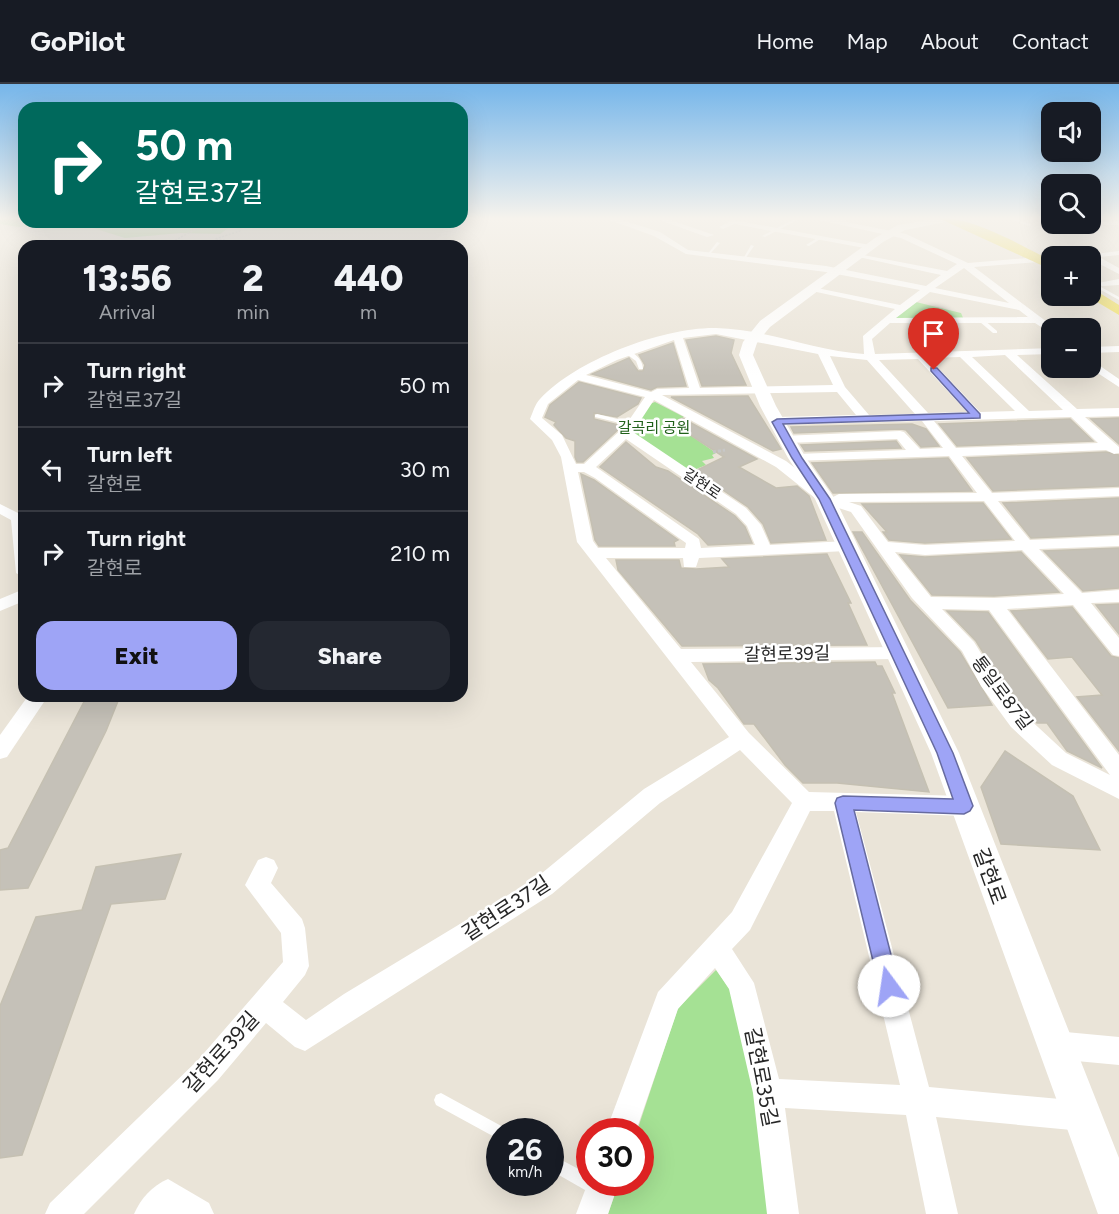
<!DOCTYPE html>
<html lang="en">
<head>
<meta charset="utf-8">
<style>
  body { margin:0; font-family:Figtree,"Noto Sans KR",sans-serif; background:#242831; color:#f1f3f6; height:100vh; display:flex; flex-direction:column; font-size:22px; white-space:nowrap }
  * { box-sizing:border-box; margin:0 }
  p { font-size:20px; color:#9ea1a6 }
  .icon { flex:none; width:33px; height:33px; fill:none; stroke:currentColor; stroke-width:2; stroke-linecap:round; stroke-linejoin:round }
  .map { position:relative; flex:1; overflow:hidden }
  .side { position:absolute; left:18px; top:156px; width:450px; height:462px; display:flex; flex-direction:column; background:#171b24; border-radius:18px; box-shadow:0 6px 24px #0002 }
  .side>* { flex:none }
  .guide { position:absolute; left:18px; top:18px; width:450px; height:126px; border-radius:18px; box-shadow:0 6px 24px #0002; background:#00695c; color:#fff; overflow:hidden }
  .fabs { position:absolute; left:1041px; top:18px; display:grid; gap:12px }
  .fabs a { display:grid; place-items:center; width:60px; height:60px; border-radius:12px; background:#171b24; box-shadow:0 6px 24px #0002; font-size:30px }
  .speed { position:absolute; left:486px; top:1034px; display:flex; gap:12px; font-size:30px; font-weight:700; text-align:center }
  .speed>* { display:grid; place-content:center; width:78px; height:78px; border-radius:50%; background:#171b24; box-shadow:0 6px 24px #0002; line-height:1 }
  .speed small { font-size:15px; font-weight:400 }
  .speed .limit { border:9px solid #d22; background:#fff; color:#111 }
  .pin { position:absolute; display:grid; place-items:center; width:51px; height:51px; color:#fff; margin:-62px -26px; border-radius:50% 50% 50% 0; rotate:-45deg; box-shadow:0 0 6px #0007 }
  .pin .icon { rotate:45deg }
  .me { position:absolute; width:66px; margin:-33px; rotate:346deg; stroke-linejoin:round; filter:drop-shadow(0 0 4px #0008) }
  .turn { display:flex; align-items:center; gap:21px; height:126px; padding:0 18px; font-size:27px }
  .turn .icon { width:78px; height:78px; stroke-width:2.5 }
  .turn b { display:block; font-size:42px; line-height:51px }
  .eta { display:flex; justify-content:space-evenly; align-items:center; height:102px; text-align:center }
  .eta b { font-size:36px; font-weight:800; line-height:42px }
  .action { display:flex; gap:12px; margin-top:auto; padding:12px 18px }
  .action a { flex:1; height:69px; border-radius:18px; background:#9ea4f6; color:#111; font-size:24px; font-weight:800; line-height:69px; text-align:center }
  .action a+a { background:#242831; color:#f1f3f6 }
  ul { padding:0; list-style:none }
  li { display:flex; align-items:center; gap:18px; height:84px; padding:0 18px; border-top:2px solid #363941 }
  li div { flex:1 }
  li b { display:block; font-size:22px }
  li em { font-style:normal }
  header { display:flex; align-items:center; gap:36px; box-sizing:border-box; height:84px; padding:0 30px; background:#171b24; border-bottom:2px solid #363941 }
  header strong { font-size:28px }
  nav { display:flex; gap:33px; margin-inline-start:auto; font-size:21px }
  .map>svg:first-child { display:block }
</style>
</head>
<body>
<header>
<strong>GoPilot</strong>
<nav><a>Home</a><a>Map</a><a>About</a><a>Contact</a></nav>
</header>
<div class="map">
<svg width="1119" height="1130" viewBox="0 0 1119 1130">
  <rect width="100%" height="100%" fill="#eae4d8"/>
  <g fill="#a5e194">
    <path d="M0,133H24V138H237L220,150L181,149L125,154L93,144L69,141L19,143L0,140Z"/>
    <path d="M916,218L961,229L964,236L894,235Z"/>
    <path d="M655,318L684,333L673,339L716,369L712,371L714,374L702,377L706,381L689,388L625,349L644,322Z"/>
    <path d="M716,886L734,911L757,1013L768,1130H608L619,1098H640V1047H637L678,924Z"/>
  </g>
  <g fill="#c5c1b8" stroke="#c5c0b2" stroke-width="1.5">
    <path d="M716,252L734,256L731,269L746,301L702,302L686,256Z"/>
    <path d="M673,259L686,302L657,303L651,306L592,290L629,274L638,287H643L645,281L639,271Z"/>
    <path d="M579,298L641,314L638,320L617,333L594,329V335L622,342L583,378H577L575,373V357L566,354L554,341L556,338L545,333L550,321Z"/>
    <path d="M748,312L781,365L773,367L671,313Z"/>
    <path d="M682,334L757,375L739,383L776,404L797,402L809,412L826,456L771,459L763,440L748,423L695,387L724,373L672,339Z"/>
    <path d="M1119,334V360L1091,335Z"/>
    <path d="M1070,335L1093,357L957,362L939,340Z"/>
    <path d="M912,340L926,345L939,362L921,363L906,346L901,345L794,349L791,343Z"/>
    <path d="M896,357L901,364L805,367L801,361Z"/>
    <path d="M626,358L656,383L668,387L735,432L745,443L752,459L708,461L698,450L600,383Z"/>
    <path d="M1106,368L1119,371V402L993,407L967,374Z"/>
    <path d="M948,374L972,407L833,409L812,379Z"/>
    <path d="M581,390L594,396L678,456L674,458L675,462H599L595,456Z"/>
    <path d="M1119,414V450L1031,454L1003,419Z"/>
    <path d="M983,419L1011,455L925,459L889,456L883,448H887L862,420Z"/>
    <path d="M853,448H862L910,516L960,568L992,621L948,624Z"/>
    <path d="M1119,464V504L1083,507L1044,467Z"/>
    <path d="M1021,468L1059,508L994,512L932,511L900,471L925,473Z"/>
    <path d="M827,470L851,519H848L867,561L682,562L618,486L616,476H679L681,484L696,485L729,483L722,475Z"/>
    <path d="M1119,520V550L1096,521Z"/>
    <path d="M1072,523L1111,572L1119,574V667L1077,613L1102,611L1072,573L1048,575L1011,527Z"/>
    <path d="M947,527L988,528L1102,684L1067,667L1047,639H1037L1027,629L997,591L976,557Z"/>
    <path d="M875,578L877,582H882L895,609H892L929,708L837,699H803L785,681L754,640H744L718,604L709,596L703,580Z"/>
    <path d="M87,612H120L106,647L28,804L0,806V766L8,764Z"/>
    <path d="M1005,667L1073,712L1100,766L1001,760L981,703Z"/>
    <path d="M181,770L165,815L111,820L22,1071L0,1074V922L36,833L82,826L96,783Z"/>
  </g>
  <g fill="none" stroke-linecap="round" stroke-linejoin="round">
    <g stroke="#c7c7c7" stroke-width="1.5" stroke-dasharray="2 1.5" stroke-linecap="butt">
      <path d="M225,156L215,155L240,147L243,138"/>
      <path d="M172,158L209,138"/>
    </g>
    <path stroke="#c7c7c7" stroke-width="3" stroke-dasharray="3 2" stroke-linecap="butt" d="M713,368L725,366"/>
    <g fill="#fff" fill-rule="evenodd">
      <path d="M798,133H803L765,153L762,152Z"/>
      <path d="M846,133H851L841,140H839V138Z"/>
      <path d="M1005,133H1011L1032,141L1029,142Z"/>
      <path d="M819,153L822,154L809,162L806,161Z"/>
      <path d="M717,158L720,159L709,171H707Z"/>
      <path d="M751,161L754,162L745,175H743Z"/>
      <path d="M1090,197L1119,213V216L1090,200Z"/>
      <path d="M980,236H984L997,247V249H993L980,238Z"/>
      <path d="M625,267C635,267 643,277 643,285H639L636,277L625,269Z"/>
      <path d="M597,330L634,339L635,340L632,342L595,333V331Z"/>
      <path d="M441,1009L505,1044L507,1047H500V1056L436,1021L434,1016L436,1011Z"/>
      <path d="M550,1070L590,1091V1098H604L606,1104L604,1110L598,1112L592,1110L550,1086Z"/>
    </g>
    <g fill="#fff" fill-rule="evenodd">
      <path d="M601,133H612L660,148L688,166L826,182L926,202L941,191L854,172L858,170L947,187L957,180L901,154L805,133H821L906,150L968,179L1052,172H1055H1052V177L974,183L1055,244H1052V250L1035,239H890L872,255L875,270L1052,264V270L1017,271L1077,325L1119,324V332L1085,333L1119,363V369L1114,370L1106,366L962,372L992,409L1119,404V412L998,417L1030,456L1119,452V462L1039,465L1082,509L1119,506V518L1091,519L1119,554V572L1113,571L1073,521L1007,525L1119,671V715L1052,681L1011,643L981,602L962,567L912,514L851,428L820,418L776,383L654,316L633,348L746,424L761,441L770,461L847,457L855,462L847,467L699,474L696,483H684L683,474H606L681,565L903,563L906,568L903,573L897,575L691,578L749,649L809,708L965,712L973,715L976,722L973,729L965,732L856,728L929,1003L1082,1017L1092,1022L1097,1032L1092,1042L1082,1047L936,1033L958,1130H926L906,1031L785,1024L799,1130H767L753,1009L729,905L715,884L678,925L636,1047H606L658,908L732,828L792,719L740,666L660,719L552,810L305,967L295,963L266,939L218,996L84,1130H45L50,1119L198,976L283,878L281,849L245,801L258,776L266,773L274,776L278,784L271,799L302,835L305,844L309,882L305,891L283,918L306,936L344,910L536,794L644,705L729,653L577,458L561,373L552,356L530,335C533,328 535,320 540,315C576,276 663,243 716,244C766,245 814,267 864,270L863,252L895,225L812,207V203L900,221L920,206L826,188L686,170L654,152ZM964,184L1009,219L935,204ZM930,208L1019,226L1028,233L896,234ZM716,250L818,270L833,301L700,304L683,254ZM674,256L689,304L657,305L651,308L586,291L617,276ZM1005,271L1063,326L1029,327L972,273ZM830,272L867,276L915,330L869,331L845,303ZM960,273L1015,327L980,328L929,274ZM918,275L967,328L928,329L879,276ZM578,296L645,313L625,342L584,380H576L562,351L542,334L548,320ZM837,308L856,331L777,333L771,337L777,341L922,337L943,364L920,365L904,348L900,347L782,352V358L787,359L897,355L906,366L797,370L792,371V377L949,372L977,409L839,410L833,413L786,377L662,311ZM1071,333L1098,359L956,364L934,337ZM626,355L736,430L747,442L755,461L701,464L699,455L596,383ZM578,388H584L595,394L686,459L685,464H598L593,457ZM984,417L1015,457L925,461L888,458L861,422L849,418ZM1022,466L1064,510L994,514L931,513L895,468L925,471ZM942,525L989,526L1110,691L1066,669L1025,631L995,592L974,558ZM810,727H834L900,1001L779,995L754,899L732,865L750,846Z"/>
      <path d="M651,133H662L714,151L707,153Z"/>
      <path d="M1027,133L1052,136V140H1055H1052Z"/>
      <path d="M733,136L870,161L874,163L870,165L734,140L723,145L719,143Z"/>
      <path d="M1090,137H1119V141H1087Z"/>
      <path d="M1119,167V171L1099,173L1119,184V190L1090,175V172H1079Z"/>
      <path d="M1119,195V201L1102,202L1098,199Z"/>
      <path d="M1119,262V268L1090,269V263Z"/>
      <path d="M1090,275L1119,295V303L1090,284Z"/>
      <path d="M0,420L24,432V494L16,489L11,436L0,430Z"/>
      <path d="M24,505V517L0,527V515Z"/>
      <path d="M28,612H48L7,673L0,675V651Z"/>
      <path d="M1055,947L1119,953V981L1055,975L1045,971L1041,961L1045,951Z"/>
      <path d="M590,1093V1098H619L608,1130H576Z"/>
      <path d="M168,1095L209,1119L214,1130H134C141,1114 152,1102 168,1095Z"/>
    </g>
    <path fill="#fff" fill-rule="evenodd" d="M946,133L966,134L905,146L883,158L770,243L757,259L753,271L776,322L806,374L835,415L959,669L1119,1074V1130H1098L931,669L815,415L788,374L760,322L739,271L743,258L760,237L875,154L898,141Z"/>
    <g fill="#eedd59" fill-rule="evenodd">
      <path d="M936,133C972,133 1019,160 1052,177V186Z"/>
      <path d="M1090,203L1119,221V231L1087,212H1090Z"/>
    </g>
  </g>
  <linearGradient id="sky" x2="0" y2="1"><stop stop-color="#76b6ea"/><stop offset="0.46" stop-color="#f6f3ed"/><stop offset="1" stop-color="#f6f3ed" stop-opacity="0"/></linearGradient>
  <rect width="1119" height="292" fill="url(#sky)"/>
  <path fill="#9ea4f6" stroke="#676ba0" stroke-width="1.5" d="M931,284H937L980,330V334L783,340L802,374L830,415L953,669L973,722L970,727L964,730L854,726L899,902L896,909L889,912L882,909L879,902L835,719L837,714L843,712L953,715L937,669L819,415L792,374L772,338L777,335L969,329L931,287Z"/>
  <g text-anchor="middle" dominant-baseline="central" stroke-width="5" stroke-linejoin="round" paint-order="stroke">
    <g font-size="15" fill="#20611a" stroke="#fff">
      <text x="654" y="344">갈곡리 공원</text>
    </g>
    <g font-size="15" fill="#272727" stroke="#fff">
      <text transform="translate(702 400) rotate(34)">갈현로</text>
    </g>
    <g font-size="18" fill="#272727" stroke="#fff">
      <text transform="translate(787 570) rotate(-1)">갈현로39길</text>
      <text transform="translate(1002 609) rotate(53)">통일로87길</text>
    </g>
    <g font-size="21" fill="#272727" stroke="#fff">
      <text transform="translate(990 792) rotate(70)">갈현로</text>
      <text transform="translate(506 824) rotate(-33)">갈현로37길</text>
      <text transform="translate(221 968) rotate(-48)">갈현로39길</text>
      <text transform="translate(762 993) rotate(79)">갈현로35길</text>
    </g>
  </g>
</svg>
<div class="fabs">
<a><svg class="icon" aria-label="sound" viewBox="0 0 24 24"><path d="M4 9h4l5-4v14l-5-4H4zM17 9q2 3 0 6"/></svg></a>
<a><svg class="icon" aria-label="search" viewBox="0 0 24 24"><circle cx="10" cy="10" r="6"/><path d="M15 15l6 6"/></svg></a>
<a>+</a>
<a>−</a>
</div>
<div class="speed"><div>26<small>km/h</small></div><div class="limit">30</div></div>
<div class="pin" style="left:934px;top:286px;background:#d93025"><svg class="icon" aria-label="arrive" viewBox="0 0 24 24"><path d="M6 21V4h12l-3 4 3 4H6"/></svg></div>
<svg class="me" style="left:889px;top:902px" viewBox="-20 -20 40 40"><circle r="19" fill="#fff"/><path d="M0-13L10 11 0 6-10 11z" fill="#9ea4f6"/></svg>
<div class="guide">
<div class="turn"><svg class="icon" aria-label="right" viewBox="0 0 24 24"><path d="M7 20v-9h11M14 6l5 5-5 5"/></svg><div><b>50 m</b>갈현로37길</div></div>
</div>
<section class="side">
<div class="eta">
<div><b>13:56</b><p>Arrival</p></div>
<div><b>2</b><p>min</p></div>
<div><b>440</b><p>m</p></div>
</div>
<ul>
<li><svg class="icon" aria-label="right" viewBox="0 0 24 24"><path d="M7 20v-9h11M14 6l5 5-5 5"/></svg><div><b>Turn right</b><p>갈현로37길</p></div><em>50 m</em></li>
<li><svg class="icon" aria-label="left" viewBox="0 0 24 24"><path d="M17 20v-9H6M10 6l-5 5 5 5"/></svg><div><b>Turn left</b><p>갈현로</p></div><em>30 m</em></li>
<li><svg class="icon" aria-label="right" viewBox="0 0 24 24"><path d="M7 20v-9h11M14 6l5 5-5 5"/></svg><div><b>Turn right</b><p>갈현로</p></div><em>210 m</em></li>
</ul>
<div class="action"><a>Exit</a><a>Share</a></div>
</section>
</div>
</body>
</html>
